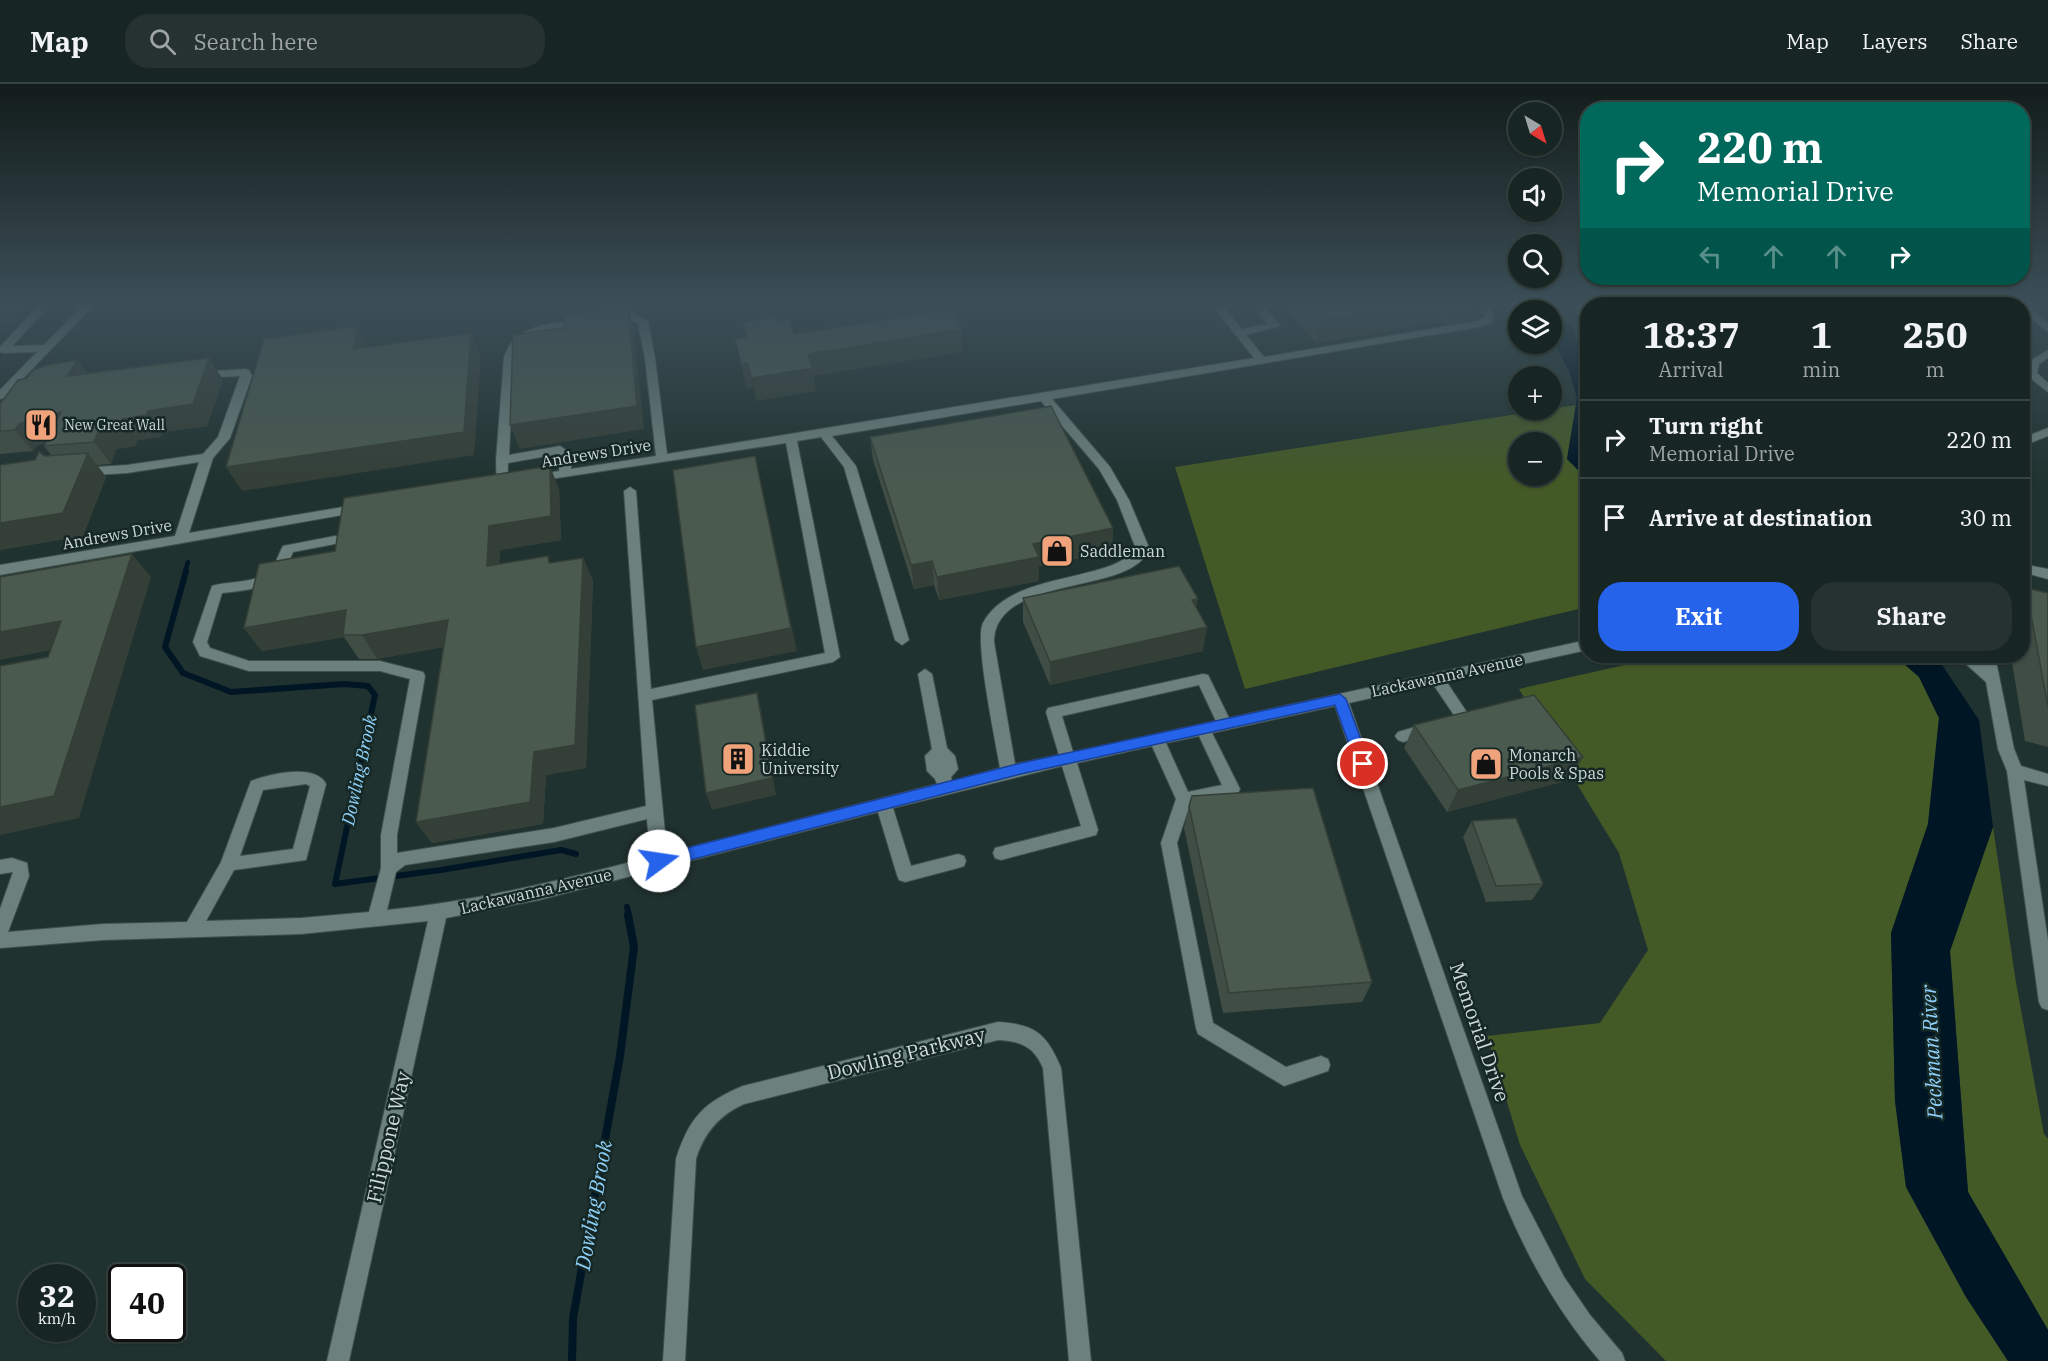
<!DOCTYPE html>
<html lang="en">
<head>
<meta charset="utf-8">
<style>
  body { margin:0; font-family:"IBM Plex Serif",serif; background:#253230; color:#f1f3f6; height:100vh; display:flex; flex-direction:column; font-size:22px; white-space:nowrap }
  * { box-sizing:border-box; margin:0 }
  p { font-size:20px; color:#9fa5a6 }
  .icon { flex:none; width:33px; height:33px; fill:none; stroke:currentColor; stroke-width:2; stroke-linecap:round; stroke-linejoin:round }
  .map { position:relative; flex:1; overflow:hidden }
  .panel { position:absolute; left:1580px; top:213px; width:450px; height:366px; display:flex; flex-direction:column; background:#182623; border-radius:24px; box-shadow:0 2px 4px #0004,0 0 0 2px #364341 }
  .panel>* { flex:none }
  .banner { position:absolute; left:1580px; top:18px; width:450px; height:183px; border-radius:24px; box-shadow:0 2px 4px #0004,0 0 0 2px #364341; background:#00695c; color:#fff; overflow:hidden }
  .needle { width:39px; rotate:142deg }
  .tools { position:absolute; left:1508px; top:18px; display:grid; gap:12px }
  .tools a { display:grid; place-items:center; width:54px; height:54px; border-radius:50%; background:#182623; box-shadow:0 2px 4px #0004,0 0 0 2px #364341; font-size:30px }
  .speed { position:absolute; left:18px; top:1180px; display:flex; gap:12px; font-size:30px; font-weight:700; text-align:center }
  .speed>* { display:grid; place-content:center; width:78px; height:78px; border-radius:50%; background:#182623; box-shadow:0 2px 4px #0004,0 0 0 2px #364341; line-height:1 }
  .speed small { font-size:15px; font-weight:400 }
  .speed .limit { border:3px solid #111; border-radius:9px; background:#fff; color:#111 }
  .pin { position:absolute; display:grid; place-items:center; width:51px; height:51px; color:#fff; margin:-26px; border:3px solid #fff; border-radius:50%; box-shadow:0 2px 6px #0007 }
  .me { position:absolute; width:66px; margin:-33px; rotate:76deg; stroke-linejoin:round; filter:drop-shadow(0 0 4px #0008) }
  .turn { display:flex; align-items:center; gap:21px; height:126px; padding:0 18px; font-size:27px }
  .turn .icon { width:78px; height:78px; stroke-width:2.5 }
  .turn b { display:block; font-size:42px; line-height:51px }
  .lanes { display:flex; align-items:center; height:57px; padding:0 18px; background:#0003; justify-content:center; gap:30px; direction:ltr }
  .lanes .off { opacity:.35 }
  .eta { display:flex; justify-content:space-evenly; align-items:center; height:102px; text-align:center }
  .eta b { font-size:36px; font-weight:700; line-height:42px }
  .cta { display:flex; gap:12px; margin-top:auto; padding:12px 18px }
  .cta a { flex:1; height:69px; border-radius:24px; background:#2563eb; color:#fff; font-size:24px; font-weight:700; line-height:69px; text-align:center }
  .cta a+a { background:#253230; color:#f1f3f6 }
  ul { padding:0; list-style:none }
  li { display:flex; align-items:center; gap:18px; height:78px; padding:0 18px; border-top:2px solid #364341 }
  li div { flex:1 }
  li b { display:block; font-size:22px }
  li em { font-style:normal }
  header { display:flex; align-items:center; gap:36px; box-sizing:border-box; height:84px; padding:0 30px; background:#182623; border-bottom:2px solid #364341 }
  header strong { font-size:28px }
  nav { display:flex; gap:33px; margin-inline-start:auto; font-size:21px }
  .search { width:420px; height:54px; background:#253230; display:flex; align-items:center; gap:15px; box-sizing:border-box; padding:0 21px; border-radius:24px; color:#9fa5a6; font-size:22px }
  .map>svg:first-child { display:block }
</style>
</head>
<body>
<header>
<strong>Map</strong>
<div class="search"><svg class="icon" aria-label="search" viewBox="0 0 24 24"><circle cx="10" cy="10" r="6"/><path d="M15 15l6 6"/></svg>Search here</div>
<nav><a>Map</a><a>Layers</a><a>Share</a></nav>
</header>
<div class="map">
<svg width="2048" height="1277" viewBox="0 0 2048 1277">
  <rect width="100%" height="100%" fill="#20322f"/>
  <g fill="#445a26" fill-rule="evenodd">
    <path d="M1576,321L1567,375L1587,395V523L1245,605L1175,383ZM1518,358H1551V392H1518Z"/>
    <path d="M1664,572H1895L1919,593L1939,634L1928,740L1891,849L1895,1017L1906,1103L1966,1213L2008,1277H1666L1585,1195L1520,1061L1487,952L1600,939L1648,866L1619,769L1519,605Z"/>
    <path d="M1993,743L2016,899L2044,1050L2048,1055V1246L1968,1108L1950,867Z"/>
  </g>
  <g fill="#001625">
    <path d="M1551,227L1571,242L1587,276V395L1567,375L1577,314L1569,287L1551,253Z"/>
    <path d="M1895,572H1936L1979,636L1993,743L1950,867L1968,1108L2048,1246V1277H2008L1966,1213L1906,1103L1895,1017L1891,849L1928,740L1939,634L1919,593Z"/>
  </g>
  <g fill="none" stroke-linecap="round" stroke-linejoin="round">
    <path stroke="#001625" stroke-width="4.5" d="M185,488L188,478"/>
    <g stroke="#001625" stroke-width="6">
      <path d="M186,487L165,563L183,589L231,608L344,600L368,602L375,611L335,800L441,786L561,766L576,770"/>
      <path d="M627,823L629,832"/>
    </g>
    <path stroke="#001625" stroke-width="8" d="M572,1277L573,1234L620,972L634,863L628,831"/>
    <g stroke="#3f504d" stroke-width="2">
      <g id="minor">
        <path d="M39,221H50L12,262L44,261L83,221H94L4,314L0,315V306L37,268L3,269L0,268V263Z"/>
        <path d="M1212,221H1222L1242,245L1268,240L1253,221H1263L1280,242L1246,251L1264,273L1477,237L1485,232L1478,221H1488L1495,232L1491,239L1479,243L1052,315L1110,383L1129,416L1150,466C1146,471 1142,477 1137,480C1102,507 994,498 994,558L1015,680L1059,671L1046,628L1048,624L1203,590L1208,591L1229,634L1587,556V566L1446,597L1472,636L1470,640H1460L1433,600L1349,619L1522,1112L1564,1193L1590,1231L1622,1269L1625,1277H1600C1558,1228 1527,1173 1503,1114L1335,622L1212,649L1240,705L1238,709L1232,711L1190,720L1177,759L1213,939L1286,983L1321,972L1328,975L1330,981L1328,987L1284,1002L1198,950L1196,944L1161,759L1176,715L1152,662L1077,679L1098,746L1096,751L1001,776L995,774L993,769L995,764L1081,742L1062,682L893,724L911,782L958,770L964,772L966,777L964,782L958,784L905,798L899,796L897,791L878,728L539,816L446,834L349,1277H327L428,837L301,850L103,856L0,864V825L13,788L0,790V776L12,774L27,779L29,792L8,848L103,840L187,838L221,778L251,697C270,690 315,679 326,700L306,776L234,786L206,837L301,834L369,828L381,784V751L410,595L380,587H249L200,572L193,558L212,502C232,496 257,501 272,484C277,477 279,469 283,462L335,452L340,453L341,456L340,459L293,468C279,504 257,505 222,509L207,558L210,564L249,577H380L423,588L425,592L397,751V769L554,744L646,722L624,407L630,403L636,407L651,605L825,569L786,359L531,398V392L559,387L560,371L558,370L508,379L507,401L501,405L497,404L496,376L504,273C514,240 553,239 582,235L587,238C567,254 526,234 514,273L509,371L560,362L572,370L571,385L656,372L645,274L638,239C628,233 615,242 607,235L608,233L633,229L648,237L655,274L667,370L1254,274ZM1041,317L1099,385L1117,416L1136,465C1120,483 1096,486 1074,492C1043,499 999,508 983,539C974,556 996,659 1000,684L952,697L951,693L958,685L955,672L947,664L932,590L925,585L918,590L932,665L925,672L927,687L935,695L937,700L667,769L652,616L833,578L840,573L797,357L821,353L844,383L895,556L902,561L909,556L856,382L832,352ZM1199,601L1216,637L1073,668L1062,632ZM1199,652L1222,701L1188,708L1166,659ZM306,700L310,702L293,765L240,772L263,706ZM647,735L650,773C563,796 477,817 387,826L396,788L405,781L554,758Z"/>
        <path d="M1577,221H1587V240L1583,239L1576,228Z"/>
        <path d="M2022,221H2027L2048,239V248L2022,227Z"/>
        <path d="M2048,266V274L2039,280L2037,289L2048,299V308L2025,290L2030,277Z"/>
        <path d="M245,285L249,286L252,292L230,354L213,374L189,449L361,420L367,424L365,427L0,491V481L175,452L199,378L127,389L79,392L73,388L79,384L127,381L203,370L218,353L240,292L200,294L194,291L200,288Z"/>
        <path d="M2048,344V352L2022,362V354Z"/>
        <path d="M2022,480L2048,485V495L2022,488Z"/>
        <path d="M1957,572H1973L1982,579L1981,572H1995L2014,665L2021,682L2048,690V702L2024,696L2048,857V926L2042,924L2039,918L2007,687L1998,665L1986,598Z"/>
        <path d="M1429,639L1434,641L1437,645L1434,649L1403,658L1398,656L1395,652L1398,648Z"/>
        <path d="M998,938C1035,940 1047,950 1061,984L1091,1277H1069L1043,984C1034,962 1020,957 998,956L744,1020C719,1031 704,1049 696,1075L685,1277H663L676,1075C689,1034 704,1018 743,1002Z"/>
      </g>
    </g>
    <use href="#minor" fill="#6c817d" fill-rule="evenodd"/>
  </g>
  <g fill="#404d44">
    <path d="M1284,221H1476L1471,236L1446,240L1444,238L1316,259Z"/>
    <path d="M209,274L223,296L207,342L163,348L161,353L138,356L135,362L116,365L111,380L97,381L106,393L83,452L0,466V381L35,376L45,372L51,371L44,362L45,359L37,362L33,367L0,370V320L87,289Z"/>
    <path d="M870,353L1113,444L1112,468L1039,482V497L939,516L934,501L914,505L873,376Z"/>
    <path d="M559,405L561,456L500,466L499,480L551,479L583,474L593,497L586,684L546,691L543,740L432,759L416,738L443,563L377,575H359L344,553L262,567L244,544L335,467Z"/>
    <path d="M2026,504L2048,509V663L2025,657L2011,572H2022V507Z"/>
    <path d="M1023,514L1197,524L1203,567L1050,601L1023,538Z"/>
    <path d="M1414,641L1583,673L1569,696L1447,728L1404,664Z"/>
    <path d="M1189,722L1372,898L1362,918L1223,929L1184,744Z"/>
    <path d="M1472,737L1543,800L1532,816L1486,818L1463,753Z"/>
  </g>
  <g fill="#343f37">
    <path d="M0,221H26L0,249Z"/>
    <path d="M1416,221H1449L1444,238L1316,259L1321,236Z"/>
    <path d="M1452,221H1476L1471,236L1446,240Z"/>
    <path d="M628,223L634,246L644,345L520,365L510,341Z"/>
    <path d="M357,242L369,265H353Z"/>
    <path d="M962,245L963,268L814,292L816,307L756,317L751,294L808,270Z"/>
    <path d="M471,249L481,272L474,371L242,407L226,383Z"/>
    <path d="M209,274L223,296L207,342L163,348L161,353L138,356L135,362L116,365L111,380L94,358L100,343L122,335L148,327Z"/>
    <path d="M78,276L93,297L67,292Z"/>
    <path d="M748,279L753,303L746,304L741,280Z"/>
    <path d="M61,328L78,349L37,362L33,367L15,346L19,340Z"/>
    <path d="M88,369L106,393L83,452L0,466V439Z"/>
    <path d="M755,372L797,567L703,586L696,563Z"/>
    <path d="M550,382L559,405L561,456L500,466L498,506L487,482L489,442Z"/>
    <path d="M1113,444L1112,468L1039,482V497L939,516L937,493L1033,460Z"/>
    <path d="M132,470L151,493L79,734L0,751V723Z"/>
    <path d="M583,474L593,497L586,684L546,691L543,740L432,759L416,738Z"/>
    <path d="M932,477L934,501L914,505L911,481Z"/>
    <path d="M1198,515L1194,538L1192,516Z"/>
    <path d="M346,526L343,551L344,553L262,567L244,544Z"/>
    <path d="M448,536L461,560L377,575L362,551Z"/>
    <path d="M61,537L83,560L0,576V548Z"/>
    <path d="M1207,543L1203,567L1050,601V578Z"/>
    <path d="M757,609L761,626L776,711L712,726L706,709Z"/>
    <path d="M1583,673L1569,696L1447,728L1458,706Z"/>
  </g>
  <g fill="#4a5a4f" stroke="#343f37" stroke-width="1.5">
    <path d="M1308,221H1416L1321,236Z"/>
    <path d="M628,223L637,322L510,341L513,251L564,244V232Z"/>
    <path d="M949,226L951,230L955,229L962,245L808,270L813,284L751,294L748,279L741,280L735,255L747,253L743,238L776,233L777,237L789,235L794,250Z"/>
    <path d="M357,242L353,265L471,249L464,348L226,383L264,255Z"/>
    <path d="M209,274L193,320L148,327L146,331L122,335L120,341L100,343L94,358L44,362L61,328L19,340L15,346L0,347V320L18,296L27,294L33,286L48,281L78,276L67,292Z"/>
    <path d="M1051,322L1113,444L1033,460L1039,473L937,493L932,477L911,481L870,353Z"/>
    <path d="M39,368L45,372L88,369L63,429L0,439V381L35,376Z"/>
    <path d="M755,372L791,544L696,563L673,386Z"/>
    <path d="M550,382L551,432L489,442L487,482L548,472L549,479L583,474L575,661L534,668L530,718L416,738L448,536L362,551H343L346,526L244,544L259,480L335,467L344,414Z"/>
    <path d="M132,470L54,712L0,723V582L48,573L61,537L0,548V493Z"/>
    <path d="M1179,482L1198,515L1192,516L1207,543L1050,578L1023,514Z"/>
    <path d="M2026,504L2048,509V623Z"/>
    <path d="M757,609L772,694L706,709L695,621Z"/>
    <path d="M1534,611L1583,673L1458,706L1414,641Z"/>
    <path d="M1313,704L1372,898L1229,909L1189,722L1192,712Z"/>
    <path d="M1516,734L1543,800L1496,802L1472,737Z"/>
  </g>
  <linearGradient id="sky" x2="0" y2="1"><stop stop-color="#121c1a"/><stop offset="0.55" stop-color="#3c4f58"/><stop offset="1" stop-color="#3c4f58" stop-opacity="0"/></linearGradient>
  <rect width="2048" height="400" fill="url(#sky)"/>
  <path fill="#2563eb" stroke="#184099" stroke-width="1.5" d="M1340,610L1346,615L1370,680L1368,684H1358L1356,680L1335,621L1021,690L659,784L654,782L652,777L654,773L659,771L1021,679Z"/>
  <defs>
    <g id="restaurant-square" transform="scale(1.725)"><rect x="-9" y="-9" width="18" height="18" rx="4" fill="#f0a27a" stroke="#162825"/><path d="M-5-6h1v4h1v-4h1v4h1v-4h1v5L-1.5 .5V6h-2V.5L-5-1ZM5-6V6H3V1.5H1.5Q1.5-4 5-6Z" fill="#111"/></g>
    <g id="shop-square" transform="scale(1.725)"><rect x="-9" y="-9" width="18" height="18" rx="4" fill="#f0a27a" stroke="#162825"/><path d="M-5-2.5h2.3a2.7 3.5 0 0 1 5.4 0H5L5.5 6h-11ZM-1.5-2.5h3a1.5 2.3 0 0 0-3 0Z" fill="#111"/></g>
    <g id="building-square" transform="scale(1.725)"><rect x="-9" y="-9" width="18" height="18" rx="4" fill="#f0a27a" stroke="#162825"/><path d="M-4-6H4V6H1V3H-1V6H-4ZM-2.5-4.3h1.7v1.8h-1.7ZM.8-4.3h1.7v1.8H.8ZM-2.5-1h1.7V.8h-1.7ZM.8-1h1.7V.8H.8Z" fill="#111"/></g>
  </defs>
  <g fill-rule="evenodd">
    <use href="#restaurant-square" x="41" y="341"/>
    <use href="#shop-square" x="1057" y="467"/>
    <use href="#building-square" x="738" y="675"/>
    <use href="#shop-square" x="1486" y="680"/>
  </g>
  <g text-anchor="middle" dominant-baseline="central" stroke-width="5" stroke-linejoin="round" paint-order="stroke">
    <g font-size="14" fill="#cedad7" stroke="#162825" text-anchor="start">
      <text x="64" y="341">New Great Wall</text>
    </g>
    <g font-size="16" fill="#cedad7" stroke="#162825">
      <text transform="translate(596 369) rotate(-9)">Andrews Drive</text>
      <text transform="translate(117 450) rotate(-10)">Andrews Drive</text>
      <text transform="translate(1447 591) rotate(-12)">Lackawanna Avenue</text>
      <text transform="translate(536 807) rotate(-13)">Lackawanna Avenue</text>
    </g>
    <g font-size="16" fill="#cedad7" stroke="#162825" text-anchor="start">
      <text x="1080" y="467">Saddleman</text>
      <text x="761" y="666">Kiddie<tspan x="761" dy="18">University</tspan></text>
      <text x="1509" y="671">Monarch<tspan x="1509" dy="18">Pools &amp; Spas</tspan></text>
    </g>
    <g font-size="18" font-style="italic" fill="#8fd1fa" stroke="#162825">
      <text transform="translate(359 686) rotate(-78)">Dowling Brook</text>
    </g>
    <g font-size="20" fill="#cedad7" stroke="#162825">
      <text transform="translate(1480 948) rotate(71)">Memorial Drive</text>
      <text transform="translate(906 969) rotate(-14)">Dowling Parkway</text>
      <text transform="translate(388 1053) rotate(-77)">Filippone Way</text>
    </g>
    <g font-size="21" font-style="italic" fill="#8fd1fa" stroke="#162825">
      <text transform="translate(1931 968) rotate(-93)">Peckman River</text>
      <text transform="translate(593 1121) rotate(-80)">Dowling Brook</text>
    </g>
  </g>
</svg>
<div class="tools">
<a><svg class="needle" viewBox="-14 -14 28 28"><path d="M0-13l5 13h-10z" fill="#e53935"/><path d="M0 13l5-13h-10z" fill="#9fa5a6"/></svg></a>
<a><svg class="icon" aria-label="sound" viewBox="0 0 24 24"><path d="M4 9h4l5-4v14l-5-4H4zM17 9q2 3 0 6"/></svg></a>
<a><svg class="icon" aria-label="search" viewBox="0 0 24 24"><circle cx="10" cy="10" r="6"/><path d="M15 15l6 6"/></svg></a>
<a><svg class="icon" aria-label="layers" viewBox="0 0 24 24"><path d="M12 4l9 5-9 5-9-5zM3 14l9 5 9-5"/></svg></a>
<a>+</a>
<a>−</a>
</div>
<div class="speed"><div>32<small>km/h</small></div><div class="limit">40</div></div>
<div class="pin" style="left:1363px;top:680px;background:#d93025"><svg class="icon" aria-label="arrive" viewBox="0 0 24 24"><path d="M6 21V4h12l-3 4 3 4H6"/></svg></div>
<svg class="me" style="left:659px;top:777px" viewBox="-20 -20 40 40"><circle r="19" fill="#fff"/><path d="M0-13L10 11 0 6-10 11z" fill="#2563eb"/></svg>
<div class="banner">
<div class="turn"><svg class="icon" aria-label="right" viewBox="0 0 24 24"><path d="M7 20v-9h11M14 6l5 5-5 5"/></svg><div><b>220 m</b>Memorial Drive</div></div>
<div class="lanes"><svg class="icon off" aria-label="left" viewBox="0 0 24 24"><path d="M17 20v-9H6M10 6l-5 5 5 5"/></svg><svg class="icon off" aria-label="ahead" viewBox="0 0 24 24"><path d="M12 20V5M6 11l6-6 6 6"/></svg><svg class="icon off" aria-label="ahead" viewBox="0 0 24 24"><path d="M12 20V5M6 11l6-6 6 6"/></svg><svg class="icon" aria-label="right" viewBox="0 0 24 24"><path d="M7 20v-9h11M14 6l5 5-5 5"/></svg></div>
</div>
<section class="panel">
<div class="eta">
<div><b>18:37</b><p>Arrival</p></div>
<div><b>1</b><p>min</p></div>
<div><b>250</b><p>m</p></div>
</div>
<ul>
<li><svg class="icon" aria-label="right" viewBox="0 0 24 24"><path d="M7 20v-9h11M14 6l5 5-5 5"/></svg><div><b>Turn right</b><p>Memorial Drive</p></div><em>220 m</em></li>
<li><svg class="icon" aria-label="arrive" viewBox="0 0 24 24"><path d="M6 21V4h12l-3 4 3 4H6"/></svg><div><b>Arrive at destination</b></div><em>30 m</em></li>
</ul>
<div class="cta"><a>Exit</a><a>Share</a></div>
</section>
</div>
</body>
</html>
